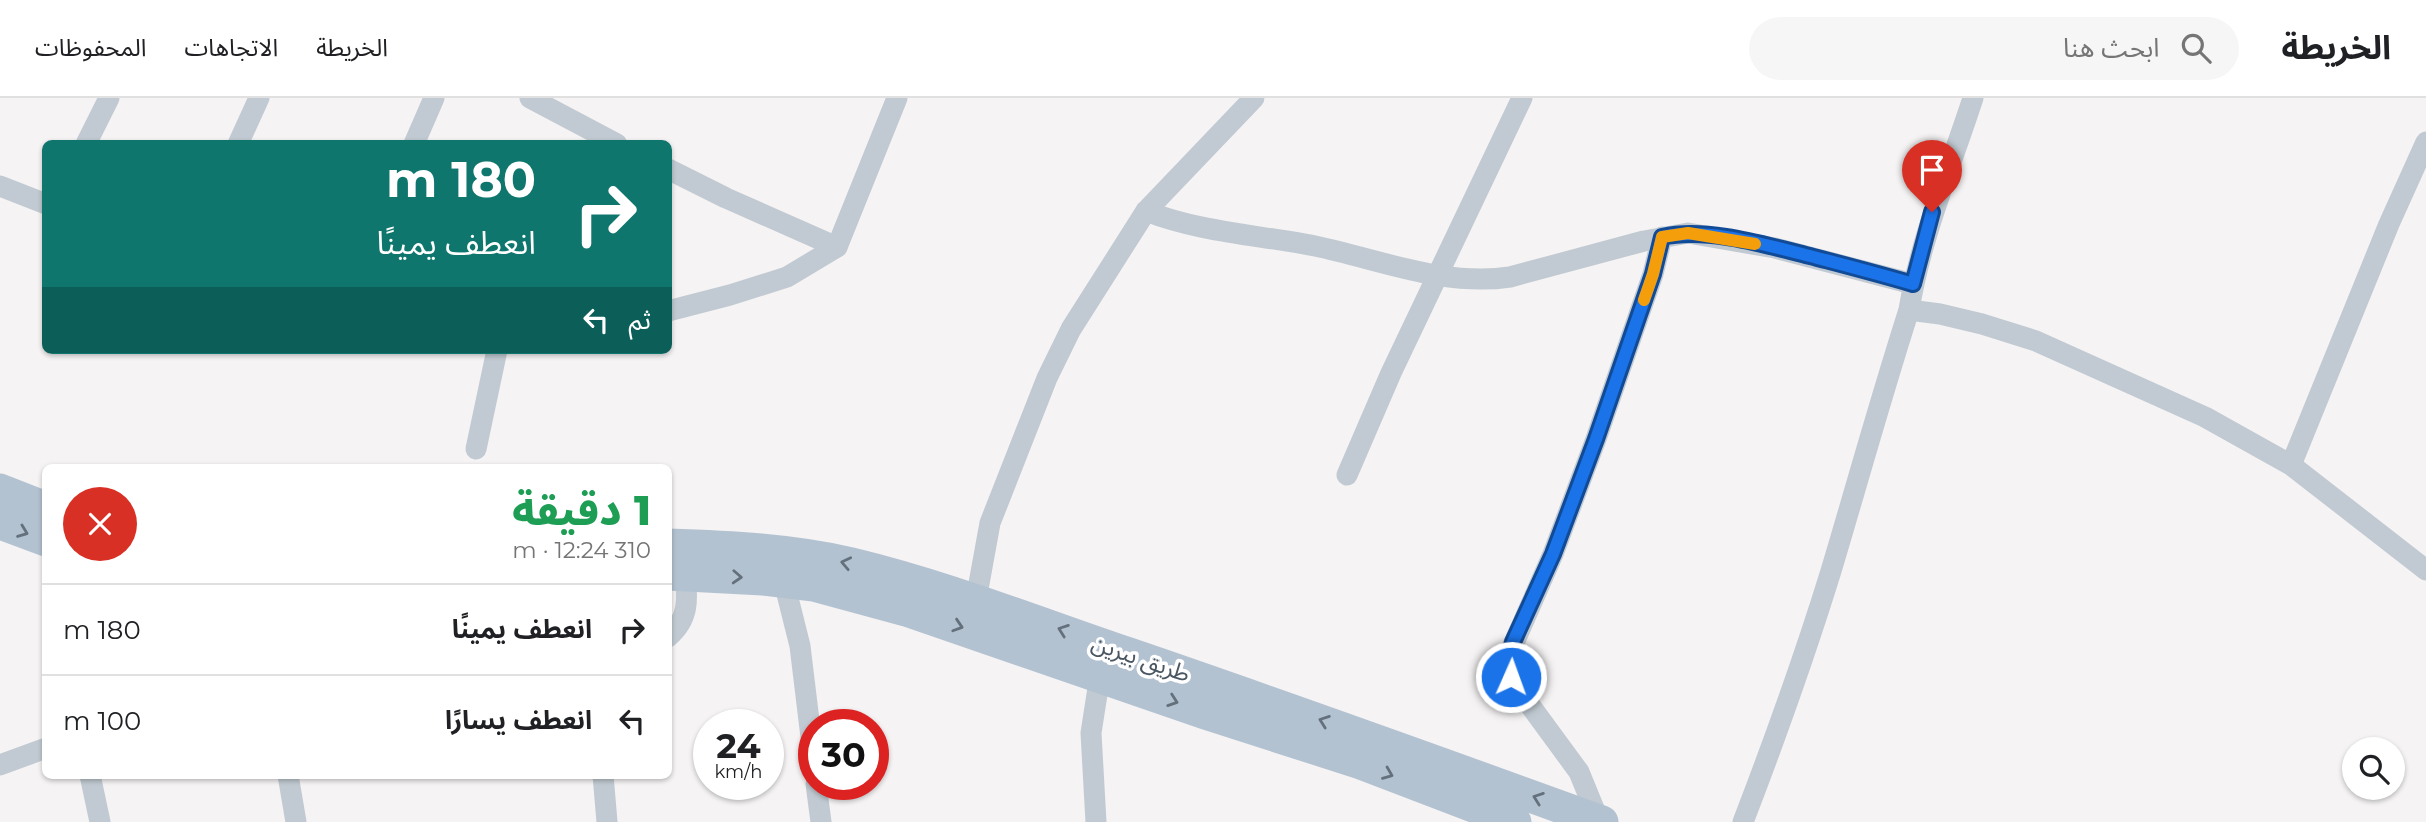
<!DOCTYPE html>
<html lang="ar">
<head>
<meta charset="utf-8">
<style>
  body { margin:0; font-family:Montserrat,"Noto Sans Arabic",sans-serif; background:#f6f6f6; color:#202124; direction:rtl; height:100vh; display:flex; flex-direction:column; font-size:26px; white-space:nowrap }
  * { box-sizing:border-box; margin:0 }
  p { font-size:23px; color:#757577 }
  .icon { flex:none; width:38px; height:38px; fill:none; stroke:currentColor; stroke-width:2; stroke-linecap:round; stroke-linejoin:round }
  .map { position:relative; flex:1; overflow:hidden; direction:ltr }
  .panel { position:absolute; left:42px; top:366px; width:630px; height:315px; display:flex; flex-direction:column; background:#fff; border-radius:10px; box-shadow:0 2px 5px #0004; direction:rtl }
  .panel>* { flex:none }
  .guide { position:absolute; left:42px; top:42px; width:630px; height:214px; border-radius:10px; box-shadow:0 2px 5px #0004; direction:rtl; background:#0f766e; color:#fff; overflow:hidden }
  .buttons { position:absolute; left:2342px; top:639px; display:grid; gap:14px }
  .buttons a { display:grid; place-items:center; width:63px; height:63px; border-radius:50%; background:#fff; box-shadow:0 2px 5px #0004; font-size:35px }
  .speed { position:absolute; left:693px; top:611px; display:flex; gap:14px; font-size:35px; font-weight:700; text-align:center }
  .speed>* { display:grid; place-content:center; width:91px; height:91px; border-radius:50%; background:#fff; box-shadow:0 2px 5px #0004; line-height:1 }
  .speed small { font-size:18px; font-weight:400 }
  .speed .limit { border:10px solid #d22; background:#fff; color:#111 }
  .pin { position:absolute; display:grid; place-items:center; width:60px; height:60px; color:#fff; margin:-72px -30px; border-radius:50% 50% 50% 0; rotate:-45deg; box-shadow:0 0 7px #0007 }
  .pin .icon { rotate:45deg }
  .me { position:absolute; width:77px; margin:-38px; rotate:2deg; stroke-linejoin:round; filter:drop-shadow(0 0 5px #0008) }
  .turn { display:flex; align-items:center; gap:24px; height:147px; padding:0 21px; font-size:32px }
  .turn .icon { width:91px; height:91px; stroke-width:2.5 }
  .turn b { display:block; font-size:49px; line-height:60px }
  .then { display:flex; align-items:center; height:66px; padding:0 21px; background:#0003; gap:14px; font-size:26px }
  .round { display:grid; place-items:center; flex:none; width:74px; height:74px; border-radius:37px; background:#f6f6f6 }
  .overview { display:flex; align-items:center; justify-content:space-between; height:119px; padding:0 21px }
  h1 { font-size:42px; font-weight:800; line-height:52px; color:#1e9e55 }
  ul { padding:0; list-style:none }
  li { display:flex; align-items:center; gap:21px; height:91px; padding:0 21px; border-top:2px solid #e0e0e0 }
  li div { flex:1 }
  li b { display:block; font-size:26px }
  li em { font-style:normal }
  header { display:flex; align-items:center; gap:42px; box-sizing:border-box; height:98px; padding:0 35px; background:#fff; border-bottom:2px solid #e0e0e0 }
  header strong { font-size:33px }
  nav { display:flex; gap:38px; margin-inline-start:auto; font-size:24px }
  .search { width:490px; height:63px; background:#f6f6f6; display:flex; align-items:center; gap:18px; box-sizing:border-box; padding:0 24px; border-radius:38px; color:#757577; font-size:26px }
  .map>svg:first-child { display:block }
</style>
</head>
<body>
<header>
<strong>الخريطة</strong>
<div class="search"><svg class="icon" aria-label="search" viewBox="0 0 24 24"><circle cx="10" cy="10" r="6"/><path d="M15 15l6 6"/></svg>ابحث هنا</div>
<nav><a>الخريطة</a><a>الاتجاهات</a><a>المحفوظات</a></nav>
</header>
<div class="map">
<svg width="2426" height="724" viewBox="0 0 2426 724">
  <rect width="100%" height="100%" fill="#f5f3f3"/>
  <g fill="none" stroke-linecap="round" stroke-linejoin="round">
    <g stroke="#c1cad2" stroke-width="21">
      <path d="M530,0L617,46"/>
      <path d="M86,46L109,0"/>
      <path d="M238,46L259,0"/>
      <path d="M414,46L434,0"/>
      <path d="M668,71L726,100L837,149"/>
      <path d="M0,88L46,106"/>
      <path d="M1146,113C1199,134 1259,137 1315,148C1378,161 1444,189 1510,179L1644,143L1688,135L1775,150L1913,186"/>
      <path d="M1909,212L1940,216L1982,226L2036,243L2205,319L2291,367L2426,472"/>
      <path d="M668,213L730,197L787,179L837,149L897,0"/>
      <path d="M476,351L497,252"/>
      <path d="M2291,367L2389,126L2426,44"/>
      <path d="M1347,377L1391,275L1522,0"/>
      <path d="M784,484L800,548L814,664"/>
      <path d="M976,502L990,425L1047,280L1071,231L1146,113L1254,0"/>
      <path d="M668,539C689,521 688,502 685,476"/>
      <path d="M0,667L46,650"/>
      <path d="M90,677L100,724"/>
      <path d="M288,677L296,724"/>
      <path d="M603,677L607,724"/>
      <path d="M816,686L821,724"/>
      <path d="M1599,723L1579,674L1513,584L1509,571L1510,554L1553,456L1596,341L1653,176L1662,139"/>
      <path d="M1096,724L1091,635L1100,577"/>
      <path d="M1743,724C1775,641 1805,557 1831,473C1857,386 1881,299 1909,212C1921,138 1950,71 1973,0"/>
    </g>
    <g stroke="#b3c2d1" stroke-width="33">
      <path d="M0,392L46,410"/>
      <path d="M0,425L46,442"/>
      <path d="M668,447C730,449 792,452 852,466C947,489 1037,525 1129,556C1287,610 1445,667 1602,724"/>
      <path d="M668,476L763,481L814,487L906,512L1205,615L1361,665L1515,724"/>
    </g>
  </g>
  <defs><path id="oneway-chevron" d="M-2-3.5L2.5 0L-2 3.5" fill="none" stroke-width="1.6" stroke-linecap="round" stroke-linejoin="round" transform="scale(1.75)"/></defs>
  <g stroke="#64717d">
    <use href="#oneway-chevron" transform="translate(23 434) rotate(21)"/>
    <use href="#oneway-chevron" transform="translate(846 465) rotate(-168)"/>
    <use href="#oneway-chevron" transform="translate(737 479) rotate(3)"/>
    <use href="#oneway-chevron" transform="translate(958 528) rotate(18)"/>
    <use href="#oneway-chevron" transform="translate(1063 532) rotate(-160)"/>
    <use href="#oneway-chevron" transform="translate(1173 603) rotate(19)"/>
    <use href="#oneway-chevron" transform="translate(1324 623) rotate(-160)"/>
    <use href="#oneway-chevron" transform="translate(1388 676) rotate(22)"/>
    <use href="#oneway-chevron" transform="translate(1538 700) rotate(-160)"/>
  </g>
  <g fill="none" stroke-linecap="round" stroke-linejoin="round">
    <g stroke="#114b97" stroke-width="18">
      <path id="route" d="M1511,579L1509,563L1513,544L1553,456L1596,341L1653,176L1662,139C1708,129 1765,147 1810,158C1844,167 1879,176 1913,186L1932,114"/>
    </g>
    <use href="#route" stroke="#1a73e8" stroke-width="12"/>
    <path stroke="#f59e0b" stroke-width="12" d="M1644,202L1653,176L1662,139L1688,135L1755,146"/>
  </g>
  <g text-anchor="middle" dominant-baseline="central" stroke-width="7" stroke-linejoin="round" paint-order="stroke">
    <g font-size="23" fill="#4a5661" stroke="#fff">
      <text transform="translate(1141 560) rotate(19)">طريق بيرين</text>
    </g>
  </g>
</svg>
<div class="buttons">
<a><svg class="icon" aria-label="search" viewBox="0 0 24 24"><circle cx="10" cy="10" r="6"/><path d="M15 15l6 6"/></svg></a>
</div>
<div class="speed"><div>24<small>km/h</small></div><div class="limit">30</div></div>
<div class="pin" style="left:1932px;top:114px;background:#d93025"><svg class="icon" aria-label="arrive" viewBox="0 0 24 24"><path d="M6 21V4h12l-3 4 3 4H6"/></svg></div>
<svg class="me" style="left:1511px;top:579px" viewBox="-20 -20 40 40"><circle r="17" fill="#1a73e8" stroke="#fff" stroke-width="3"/><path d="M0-11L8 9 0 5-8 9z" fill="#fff"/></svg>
<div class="guide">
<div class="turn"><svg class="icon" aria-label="right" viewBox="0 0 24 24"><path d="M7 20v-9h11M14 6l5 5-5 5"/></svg><div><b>180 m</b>انعطف يمينًا</div></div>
<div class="then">ثم<svg class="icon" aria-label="left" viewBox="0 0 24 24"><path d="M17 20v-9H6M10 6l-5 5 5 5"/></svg></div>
</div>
<section class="panel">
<div class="overview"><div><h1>1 دقيقة</h1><p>310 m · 12:24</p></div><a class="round" style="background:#d93025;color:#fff"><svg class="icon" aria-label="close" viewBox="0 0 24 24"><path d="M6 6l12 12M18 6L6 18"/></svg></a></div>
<ul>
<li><svg class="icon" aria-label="right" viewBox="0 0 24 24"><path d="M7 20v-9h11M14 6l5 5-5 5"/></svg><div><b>انعطف يمينًا</b></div><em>180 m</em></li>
<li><svg class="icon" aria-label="left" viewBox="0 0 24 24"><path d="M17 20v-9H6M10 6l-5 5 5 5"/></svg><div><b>انعطف يسارًا</b></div><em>100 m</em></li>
</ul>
</section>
</div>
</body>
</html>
